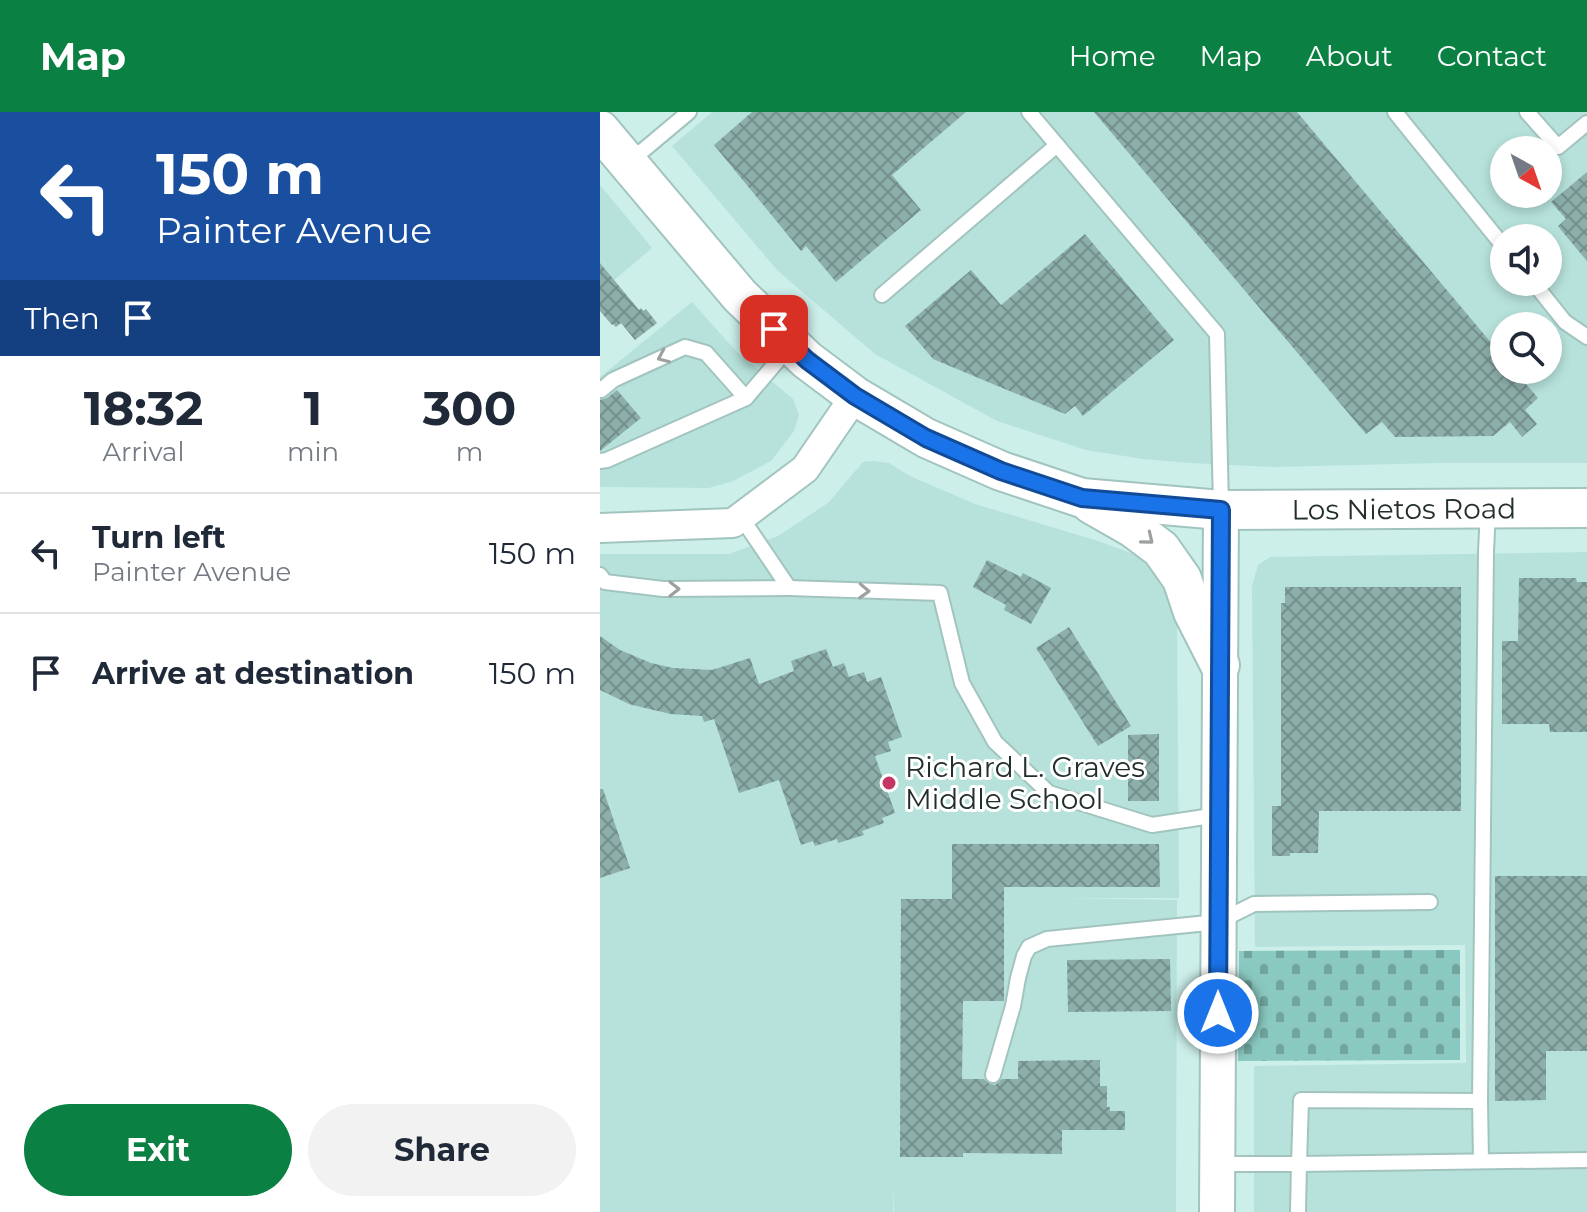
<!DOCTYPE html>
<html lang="en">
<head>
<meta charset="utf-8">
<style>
  body { margin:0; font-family:Montserrat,sans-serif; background:#f2f2f3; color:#1f2937; height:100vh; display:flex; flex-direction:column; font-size:30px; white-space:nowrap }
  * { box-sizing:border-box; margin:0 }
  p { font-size:26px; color:#747a83 }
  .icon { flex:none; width:44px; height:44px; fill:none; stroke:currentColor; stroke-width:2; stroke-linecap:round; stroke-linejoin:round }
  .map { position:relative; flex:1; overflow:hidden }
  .details { display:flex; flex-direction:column; background:#fff; width:600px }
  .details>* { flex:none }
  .guide { background:#1a4fa0; color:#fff; overflow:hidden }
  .needle { width:52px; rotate:140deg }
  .buttons { position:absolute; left:890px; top:24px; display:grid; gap:16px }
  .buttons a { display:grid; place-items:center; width:72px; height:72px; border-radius:50%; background:#fff; box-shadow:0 4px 12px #0003; font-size:40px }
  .pin { position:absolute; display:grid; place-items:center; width:68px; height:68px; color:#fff; margin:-34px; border-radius:16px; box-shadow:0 4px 12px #0006 }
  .me { position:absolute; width:88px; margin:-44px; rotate:0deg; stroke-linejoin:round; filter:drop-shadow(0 0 6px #0008) }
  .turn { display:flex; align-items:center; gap:28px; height:168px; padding:0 24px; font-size:36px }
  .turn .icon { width:104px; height:104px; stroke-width:2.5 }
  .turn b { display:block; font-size:56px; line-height:68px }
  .then { display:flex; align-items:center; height:76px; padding:0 24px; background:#0003; gap:16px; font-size:30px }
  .eta { display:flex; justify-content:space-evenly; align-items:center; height:136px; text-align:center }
  .eta b { font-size:48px; font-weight:700; line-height:56px }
  .button { display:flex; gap:16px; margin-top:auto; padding:16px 24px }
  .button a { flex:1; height:92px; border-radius:48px; background:#0b8043; color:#fff; font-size:32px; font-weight:700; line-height:92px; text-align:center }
  .button a+a { background:#f2f2f3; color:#1f2937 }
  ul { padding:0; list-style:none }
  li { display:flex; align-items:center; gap:24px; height:120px; padding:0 24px; border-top:2px solid #e0e1e3 }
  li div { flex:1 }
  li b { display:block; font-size:30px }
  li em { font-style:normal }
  header { display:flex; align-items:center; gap:48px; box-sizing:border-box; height:112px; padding:0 40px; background:#0b8043; color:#fff }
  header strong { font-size:38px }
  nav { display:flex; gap:44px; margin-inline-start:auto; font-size:28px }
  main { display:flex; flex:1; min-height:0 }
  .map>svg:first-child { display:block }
</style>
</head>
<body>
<header>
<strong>Map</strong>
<nav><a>Home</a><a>Map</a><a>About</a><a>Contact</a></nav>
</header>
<main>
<section class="details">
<div class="guide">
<div class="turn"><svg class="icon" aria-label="left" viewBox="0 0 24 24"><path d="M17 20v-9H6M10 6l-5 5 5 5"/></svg><div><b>150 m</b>Painter Avenue</div></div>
<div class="then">Then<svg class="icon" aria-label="arrive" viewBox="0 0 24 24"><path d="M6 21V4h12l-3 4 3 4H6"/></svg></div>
</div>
<div class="eta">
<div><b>18:32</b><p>Arrival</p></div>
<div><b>1</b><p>min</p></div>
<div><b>300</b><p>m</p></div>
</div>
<ul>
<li><svg class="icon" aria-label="left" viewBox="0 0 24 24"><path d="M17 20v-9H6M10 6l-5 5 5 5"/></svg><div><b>Turn left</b><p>Painter Avenue</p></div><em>150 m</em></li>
<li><svg class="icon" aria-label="arrive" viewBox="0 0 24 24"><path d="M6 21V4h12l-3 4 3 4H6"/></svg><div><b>Arrive at destination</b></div><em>150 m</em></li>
</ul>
<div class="button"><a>Exit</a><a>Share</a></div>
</section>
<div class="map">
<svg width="987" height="1100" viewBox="0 0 987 1100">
  <defs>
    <pattern id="cemetery-stones" width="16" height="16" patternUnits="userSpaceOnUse" patternTransform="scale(2)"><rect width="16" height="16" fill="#8ac9c1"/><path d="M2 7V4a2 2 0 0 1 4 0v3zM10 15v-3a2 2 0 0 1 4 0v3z" fill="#70a49d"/></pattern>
    <pattern id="building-cross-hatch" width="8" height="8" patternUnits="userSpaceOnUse" patternTransform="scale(2)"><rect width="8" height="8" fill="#8dafaa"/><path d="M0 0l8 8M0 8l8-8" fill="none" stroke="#738f8b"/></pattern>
  </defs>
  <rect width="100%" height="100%" fill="#ccefea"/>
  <g fill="#b7e2dc" fill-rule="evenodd">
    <path d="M112,0H987V351H839L674,355L590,351L543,347L486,338L397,309L275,242L178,159L72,34ZM904,38H948V82H904ZM904,126H948V170H904ZM904,214H948V258H904Z"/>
    <path d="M0,73L52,136L0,180Z"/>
    <path d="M92,190L136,239L193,287L199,303L194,319L171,349L133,369L109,376L0,375V265Z"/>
    <path d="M273,349L289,351L310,364L375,392L498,429L539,444L564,472L577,504L579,786H466L577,788L576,1100H294L293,1075V1100H0V442H129L178,424L228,391L263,350Z"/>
    <path d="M987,440V1100H654V954L866,951L865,833L655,835L652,474L658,453L670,445Z"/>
  </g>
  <path fill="url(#cemetery-stones)" d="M860,838V948L638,949L639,839Z"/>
  <g fill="url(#building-cross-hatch)">
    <path d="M152,0H366L292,63L321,98L236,170L206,134L201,139L114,33Z"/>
    <path d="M494,0H697L904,246V258H914L938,286L925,298L937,312L922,325L910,310L893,324L795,325L782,310L766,322Z"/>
    <path d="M987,60V149L961,118L958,114L966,107L951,90Z"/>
    <path d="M485,122L574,228L483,304L475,294L465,302L333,247L305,214L371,158L401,193Z"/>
    <path d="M0,151L39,198L41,196L43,199L46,197L57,211L35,228L21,211L16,215L13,212L12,213L0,199Z"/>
    <path d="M17,278L41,306L0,339V288L7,286Z"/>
    <path d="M387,448L421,465L423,461L451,476L431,512L404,498L406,493L373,475Z"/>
    <path d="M919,466H976L977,470H987V620H950L949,612H902V529H918Z"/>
    <path d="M685,475H861V699H719L718,741H690V744H672V694H681V491H685Z"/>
    <path d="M469,515L531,614L498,634L436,536Z"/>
    <path d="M0,524L20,538L51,551L73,556L112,558L150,546L159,572L194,559L191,549L226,537L233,555L244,551L249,565L264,560L267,570L281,565L302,625L288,630L291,639L275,644L295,701L282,706L284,711L262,719L264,723L238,731L237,727L215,734L213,729L201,733L179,668L139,681L114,607L104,610L102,604L71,602L49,597L29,592L0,578Z"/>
    <path d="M559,622V689H528V623Z"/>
    <path d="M0,677H3L30,756L0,766Z"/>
    <path d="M352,732H559L560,775H404V889H363L362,967H384L390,972L395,973L402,967H418V949L500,948V974H507V995H510V999H525V1018H462V1042L363,1041V1045H300L301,787H352Z"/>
    <path d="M895,764H987V939H946V988L895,989Z"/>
    <path d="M570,847L571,899L468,900L467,848Z"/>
  </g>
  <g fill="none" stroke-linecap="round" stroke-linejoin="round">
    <g stroke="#a2c4bf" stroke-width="18">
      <g id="service">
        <path d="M429,0L617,222L621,395"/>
        <path d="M795,0L904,135"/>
        <path d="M927,0L958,35L987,11"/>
        <path d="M28,51L89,0"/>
        <path d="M933,170L965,210L987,225"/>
        <path d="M282,183L457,33"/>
        <path d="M1,278L13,268L85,235L106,241L146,286"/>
        <path d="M0,349L7,348L146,286L191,233"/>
        <path d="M888,397L886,440L880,989L701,988L699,1052L987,1048"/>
        <path d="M0,463L5,470L63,477L189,476L141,405"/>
        <path d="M189,476L340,481L362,571L395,630L449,681L552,713L618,703"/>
        <path d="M393,963L413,894L418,866L424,844L429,835L447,827L618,810L654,792L830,790"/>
        <path d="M880,989L881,1049"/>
        <path d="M617,1052H699L698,1100"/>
      </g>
    </g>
    <g stroke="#a2c4bf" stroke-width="32">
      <path id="minor" d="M0,416L133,411L205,357L255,284"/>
    </g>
    <g stroke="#a2c4bf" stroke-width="38">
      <path id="tertiary" d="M617,1100L621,398"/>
    </g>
    <g stroke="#a2c4bf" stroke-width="42">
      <g id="secondary">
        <path id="s1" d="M0,18L140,184L207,248L255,284L326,326L401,359L482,386L621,398L987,396"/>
        <path d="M491,392L533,416L561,437L582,467L593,500L620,553"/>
      </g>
    </g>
    <use href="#service" stroke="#fff" stroke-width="14"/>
    <use href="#minor" stroke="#fff" stroke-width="28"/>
    <use href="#tertiary" stroke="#fff" stroke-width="34"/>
    <use href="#secondary" stroke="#fff" stroke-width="38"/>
  </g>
  <defs><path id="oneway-chevron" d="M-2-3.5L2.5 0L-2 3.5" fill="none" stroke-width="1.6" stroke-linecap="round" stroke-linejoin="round" transform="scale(2)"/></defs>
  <g stroke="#9ca1a0">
    <use href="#oneway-chevron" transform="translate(63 245) rotate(156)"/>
    <use href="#oneway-chevron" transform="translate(548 427) rotate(39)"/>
    <use href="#oneway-chevron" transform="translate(74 477)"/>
    <use href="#oneway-chevron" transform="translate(264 479) rotate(2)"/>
  </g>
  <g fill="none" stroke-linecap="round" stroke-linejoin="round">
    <g stroke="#114b97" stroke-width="20">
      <path id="route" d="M174,217L207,248L255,284L326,326L401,359L482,386L621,398L618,901"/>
    </g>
    <use href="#route" stroke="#1a73e8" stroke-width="14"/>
  </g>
  <circle fill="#c43664" stroke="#fff" stroke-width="3" cx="289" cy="671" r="8"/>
  <g text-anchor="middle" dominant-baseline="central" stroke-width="6" stroke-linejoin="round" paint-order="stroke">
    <g font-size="28" fill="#222f2d" stroke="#fff">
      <text stroke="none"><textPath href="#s1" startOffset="942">Los Nietos Road</textPath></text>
    </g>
    <g font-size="28" fill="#222f2d" stroke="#fff" text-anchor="start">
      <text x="305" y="655">Richard L. Graves<tspan x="305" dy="32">Middle School</tspan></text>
    </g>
  </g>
</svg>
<div class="buttons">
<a><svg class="needle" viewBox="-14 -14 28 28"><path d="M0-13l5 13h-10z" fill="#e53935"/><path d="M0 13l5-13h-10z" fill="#747a83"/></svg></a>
<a><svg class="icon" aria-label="sound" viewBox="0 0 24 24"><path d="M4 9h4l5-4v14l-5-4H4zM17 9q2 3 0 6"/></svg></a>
<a><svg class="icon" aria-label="search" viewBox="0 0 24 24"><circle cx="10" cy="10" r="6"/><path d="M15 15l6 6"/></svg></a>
</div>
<div class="pin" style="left:174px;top:217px;background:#d93025"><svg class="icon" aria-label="arrive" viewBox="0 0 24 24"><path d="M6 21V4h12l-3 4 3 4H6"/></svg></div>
<svg class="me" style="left:618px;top:901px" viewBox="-20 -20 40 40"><circle r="17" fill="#1a73e8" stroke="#fff" stroke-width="3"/><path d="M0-11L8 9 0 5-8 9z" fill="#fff"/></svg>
</div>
</main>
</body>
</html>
